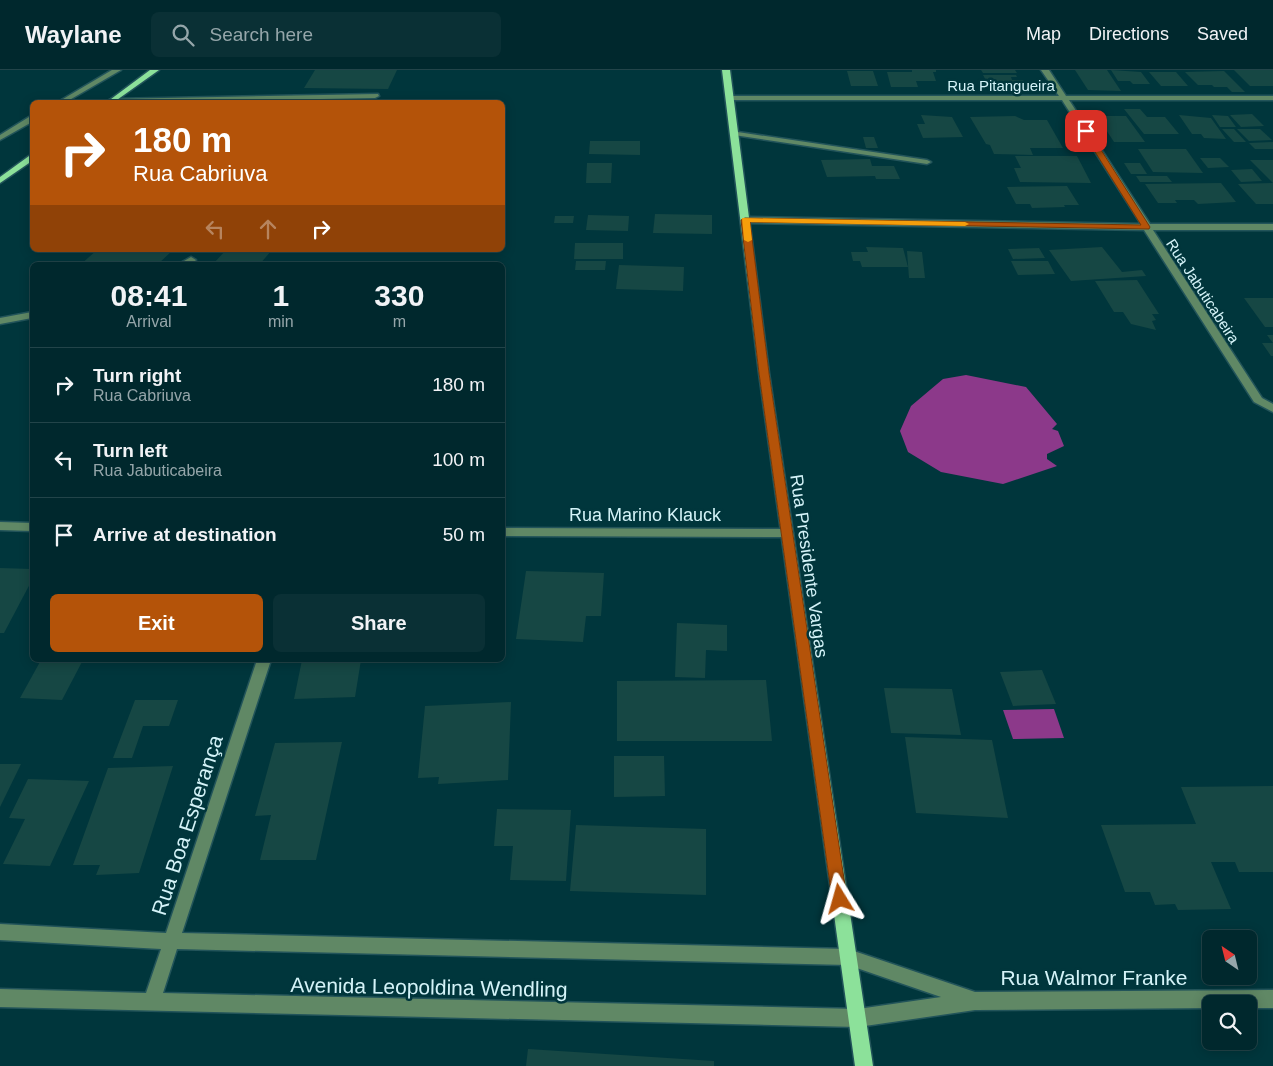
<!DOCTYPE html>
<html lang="en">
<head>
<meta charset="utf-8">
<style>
  body { margin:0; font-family:Helvetica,sans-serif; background:#0a3035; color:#f1f3f6; height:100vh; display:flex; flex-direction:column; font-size:19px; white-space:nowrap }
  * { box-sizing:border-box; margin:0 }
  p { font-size:16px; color:#95a6aa }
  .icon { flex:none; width:28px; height:28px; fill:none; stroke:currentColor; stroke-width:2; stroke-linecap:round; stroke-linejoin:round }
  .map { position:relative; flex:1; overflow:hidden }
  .side { position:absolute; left:30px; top:192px; width:475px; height:400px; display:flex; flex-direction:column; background:#00282d; border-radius:8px; box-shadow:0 2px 12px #0003,0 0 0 1px #224449 }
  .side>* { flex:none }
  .hud { position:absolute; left:30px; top:30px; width:475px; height:152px; border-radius:8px; box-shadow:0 2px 12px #0003,0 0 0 1px #224449; background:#b45309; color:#fff; overflow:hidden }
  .needle { width:32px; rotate:325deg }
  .controls { position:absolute; left:1202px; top:860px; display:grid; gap:10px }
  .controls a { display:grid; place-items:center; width:55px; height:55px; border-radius:8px; background:#00282d; box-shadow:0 2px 12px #0003,0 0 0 1px #224449; font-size:25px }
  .pin { position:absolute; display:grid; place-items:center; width:42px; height:42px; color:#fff; margin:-21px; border-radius:10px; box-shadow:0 2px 8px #0006 }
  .me { position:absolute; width:55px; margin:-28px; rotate:352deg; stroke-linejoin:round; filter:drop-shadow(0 0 4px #0008) }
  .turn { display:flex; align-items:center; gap:18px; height:105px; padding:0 20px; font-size:22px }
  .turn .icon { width:65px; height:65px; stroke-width:2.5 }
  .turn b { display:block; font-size:35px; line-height:42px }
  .lanes { display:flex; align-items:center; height:48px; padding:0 20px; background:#0003; justify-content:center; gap:25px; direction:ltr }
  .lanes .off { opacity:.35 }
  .eta { display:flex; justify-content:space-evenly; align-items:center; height:85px; text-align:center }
  .eta b { font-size:30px; font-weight:700; line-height:35px }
  .button { display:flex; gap:10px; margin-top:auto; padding:10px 20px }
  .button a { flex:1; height:58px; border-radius:8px; background:#b45309; color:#fff; font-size:20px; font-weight:700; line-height:58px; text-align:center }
  .button a+a { background:#0a3035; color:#f1f3f6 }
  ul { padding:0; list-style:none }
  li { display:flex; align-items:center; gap:15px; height:75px; padding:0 20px; border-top:1px solid #224449 }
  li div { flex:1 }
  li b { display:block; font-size:19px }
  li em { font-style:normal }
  header { display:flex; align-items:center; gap:30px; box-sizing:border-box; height:70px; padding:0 25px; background:#00282d; border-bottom:1px solid #224449 }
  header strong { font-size:24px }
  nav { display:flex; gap:28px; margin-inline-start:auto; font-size:18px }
  .search { width:350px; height:45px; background:#0a3035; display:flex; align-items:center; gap:12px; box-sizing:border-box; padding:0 18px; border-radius:8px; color:#95a6aa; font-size:19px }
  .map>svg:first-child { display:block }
</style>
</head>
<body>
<header>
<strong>Waylane</strong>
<div class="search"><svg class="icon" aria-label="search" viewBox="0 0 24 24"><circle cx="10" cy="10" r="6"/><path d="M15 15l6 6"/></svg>Search here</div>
<nav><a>Map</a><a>Directions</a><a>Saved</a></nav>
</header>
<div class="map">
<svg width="1273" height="996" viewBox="0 0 1273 996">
  <rect width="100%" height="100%" fill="#00363c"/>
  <g fill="#8c398a">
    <path d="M966,305L1026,317L1057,354L1052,359L1058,361L1064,376L1047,384V389L1057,396L1003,414L941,402L908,382L900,361L911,336L943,309Z"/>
    <path d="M1054,639L1064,668L1013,669L1003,640Z"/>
  </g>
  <g fill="#164744">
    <path d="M315,0H397L388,19L304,18Z"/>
    <path d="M912,0H936V2H933L936,11H916L918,17H891L887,2H912Z"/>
    <path d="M981,0H1015L1017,3H983Z"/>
    <path d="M1075,0H1107L1121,21L1088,20Z"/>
    <path d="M1111,0L1141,2L1150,14H1133L1130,11H1118Z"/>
    <path d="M1234,0H1273V16H1250Z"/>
    <path d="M847,1H873L878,16H851Z"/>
    <path d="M1224,1L1245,22H1232L1227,17H1214L1212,15H1198L1185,2Z"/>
    <path d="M1149,2H1176L1188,16H1161Z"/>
    <path d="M983,5H1016L1017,7H1011L1012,10H1023L1027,16H989Z"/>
    <path d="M1124,39H1140L1147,47H1165L1179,64H1144Z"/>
    <path d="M1252,44L1264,56L1241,57L1230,45Z"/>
    <path d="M921,45L952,47L963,67L923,68L917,54H925Z"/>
    <path d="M1179,45L1211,48L1226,69L1204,68L1201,64H1192Z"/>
    <path d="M1212,45L1228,46L1236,57H1220Z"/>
    <path d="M1015,46L1024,50H1047L1063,78H1030L1033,85L994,84L990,75L986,74L970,47Z"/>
    <path d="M1097,46H1126L1145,72H1114Z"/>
    <path d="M1222,59H1234L1246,72H1234Z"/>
    <path d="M1237,59H1260L1272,70L1249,71Z"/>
    <path d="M863,67H874L878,78H866Z"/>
    <path d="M590,71H640V85L589,84Z"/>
    <path d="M1273,72V79H1255L1249,73Z"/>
    <path d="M1138,79H1186L1203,103L1153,102Z"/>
    <path d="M1015,86H1077L1091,113L1020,112L1014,98H1021Z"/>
    <path d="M1200,88H1220L1229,97L1208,98Z"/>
    <path d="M870,89L872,96H894L900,109H876L875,106L827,107L821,90Z"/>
    <path d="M1250,90H1273V134H1256L1238,114L1273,113Z"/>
    <path d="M587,93H612L611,113H586Z"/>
    <path d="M1124,93H1140L1147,104H1131Z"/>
    <path d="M1252,99L1262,111L1241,112L1231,100Z"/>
    <path d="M1136,106H1167L1172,112H1140Z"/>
    <path d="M1221,113L1236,132L1198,134L1194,130H1175L1177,133H1158L1145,114Z"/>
    <path d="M1067,116L1079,135H1064L1065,137L1032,138L1030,134H1016L1007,117Z"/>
    <path d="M655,144L712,145V164L653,163Z"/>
    <path d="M588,145L629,146L628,161L586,160Z"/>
    <path d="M555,146H574L573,153H554Z"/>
    <path d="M575,173H623V189H574Z"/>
    <path d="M866,177L903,178L908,197H862L860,191H853L851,182H868Z"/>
    <path d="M1102,177L1122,202L1142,200L1146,206L1071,211L1049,180Z"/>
    <path d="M1039,178L1045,188L1013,189L1008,179Z"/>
    <path d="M97,180H173L157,195H80Z"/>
    <path d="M226,180H272L259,195H212Z"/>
    <path d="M907,181L922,182L925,208H909Z"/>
    <path d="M576,191H606L605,200H575Z"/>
    <path d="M1011,191H1048L1055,204L1018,205Z"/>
    <path d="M619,195L684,197L683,221L616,219Z"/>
    <path d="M1137,210L1159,244H1152L1156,250L1152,251L1156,260L1131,254L1123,242H1114L1095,211Z"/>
    <path d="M1244,228H1273V257H1265Z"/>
    <path d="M1267,265H1273V286H1271L1262,273H1273Z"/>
    <path d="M0,498L32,499V510L4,563H0Z"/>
    <path d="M526,501L604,503L601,546H586L583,572L516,569Z"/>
    <path d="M677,553L727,555V581L706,580L705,608L675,607Z"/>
    <path d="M41,590H83L62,630L20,628Z"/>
    <path d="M302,590H361L355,627L294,629Z"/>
    <path d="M1042,600L1056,634L1013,636L1000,602Z"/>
    <path d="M766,610L772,671H617V611Z"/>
    <path d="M884,618L952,619L961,665L891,663Z"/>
    <path d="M135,630H178L169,656H143L132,688H113Z"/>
    <path d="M511,632L508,710L438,714L439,707L418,708L425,636Z"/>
    <path d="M905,667L992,670L1008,748L916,743Z"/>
    <path d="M342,672L316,790H260L271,745L255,746L275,673Z"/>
    <path d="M614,686H664L665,726L614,727Z"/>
    <path d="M0,694H21L0,737Z"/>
    <path d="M173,696L139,803L96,805L100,795H73L108,698Z"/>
    <path d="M28,709L89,711L50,796L3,794L25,749L9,748Z"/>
    <path d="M1273,716V802H1239L1235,792H1211L1231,839L1178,840L1175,834L1155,835L1150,822H1125L1101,755L1196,754L1181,717Z"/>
    <path d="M497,739L571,740L566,811L510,810L513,776H494Z"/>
    <path d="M576,755L706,759V825L570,821Z"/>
    <path d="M528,979L714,991V996H526Z"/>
  </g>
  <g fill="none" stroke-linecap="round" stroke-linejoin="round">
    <g stroke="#22545a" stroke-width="3">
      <g id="minor">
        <path d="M112,0H121L66,32H58Z"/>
        <path d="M1041,0H1049L1066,26H1273V30H1069L1150,154H1273V160H1153L1262,328L1273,334V342L1254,332L1144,160L745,153L741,150L745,147L1141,154L1062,30H730L726,28L730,26H1059Z"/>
        <path d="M378,24L379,26L375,28L149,32L107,31L111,29Z"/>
        <path d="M29,47H32V52L0,70V65Z"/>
        <path d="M731,61L927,90L931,92L927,94L734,65H731Z"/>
        <path d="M191,187L196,190C191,196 185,195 177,195Z"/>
        <path d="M32,242V248L0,254V248Z"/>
        <path d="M0,452L32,453V461L0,460Z"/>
        <path d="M502,458L787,459L793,463L787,467L502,466Z"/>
        <path d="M257,590H271L182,863L848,879L975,922L1273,920V938H1249V934H1211V938L975,940L858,957L0,937V919L146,923L161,879L0,870V854L166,863ZM177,879L848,895L941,927L858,939L163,923Z"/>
      </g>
    </g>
    <g stroke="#22545a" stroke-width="3">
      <g id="major">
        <path d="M150,0H159L114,32H107Z"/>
        <path d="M722,0H730L769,303L873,996H855L759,303Z"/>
        <path d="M29,86H32V91L0,113V107Z"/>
      </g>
    </g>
    <use href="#minor" fill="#608865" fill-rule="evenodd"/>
    <use href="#major" fill="#8ce19a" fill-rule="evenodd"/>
  </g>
  <path fill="#b45309" stroke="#753606" d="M1086,59L1089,61L1150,157L1149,159L750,152L769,303L847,829L845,834L840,836L834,834L832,829L759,303L741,150L745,148L1141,155L1082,61Z"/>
  <path fill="#f59e0b" d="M742,148L965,152L969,154L965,156L750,152L752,170L748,172L744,170Z"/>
  <g text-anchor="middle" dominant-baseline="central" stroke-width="5" stroke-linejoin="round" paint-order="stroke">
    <g font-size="15" fill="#d4f3f8" stroke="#00363c">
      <text x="1001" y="15">Rua Pitangueira</text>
      <text transform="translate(1203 221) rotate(57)">Rua Jabuticabeira</text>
    </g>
    <g font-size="18" fill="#d4f3f8" stroke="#00363c">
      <text x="645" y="445">Rua Marino Klauck</text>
      <text transform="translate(809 496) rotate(82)">Rua Presidente Vargas</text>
    </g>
    <g font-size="21" fill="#d4f3f8" stroke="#00363c">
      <text transform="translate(187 755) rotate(-72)">Rua Boa Esperança</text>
      <text x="1094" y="907">Rua Walmor Franke</text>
      <text transform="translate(429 917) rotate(1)">Avenida Leopoldina Wendling</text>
    </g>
  </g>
</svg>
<div class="controls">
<a><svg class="needle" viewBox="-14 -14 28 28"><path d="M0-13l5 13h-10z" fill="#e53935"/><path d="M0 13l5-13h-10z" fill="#95a6aa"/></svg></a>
<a><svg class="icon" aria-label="search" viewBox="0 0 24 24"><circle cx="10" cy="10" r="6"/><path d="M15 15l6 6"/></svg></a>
</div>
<div class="pin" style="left:1086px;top:61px;background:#d93025"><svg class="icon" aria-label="arrive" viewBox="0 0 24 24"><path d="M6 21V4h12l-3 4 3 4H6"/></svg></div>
<svg class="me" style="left:840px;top:829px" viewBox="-20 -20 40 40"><path d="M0-17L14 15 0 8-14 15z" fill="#b45309" stroke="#fff" stroke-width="4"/></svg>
<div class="hud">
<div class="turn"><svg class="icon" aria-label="right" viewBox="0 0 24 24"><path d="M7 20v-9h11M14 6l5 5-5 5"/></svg><div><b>180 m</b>Rua Cabriuva</div></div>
<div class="lanes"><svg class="icon off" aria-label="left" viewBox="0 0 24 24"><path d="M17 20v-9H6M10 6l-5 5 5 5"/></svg><svg class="icon off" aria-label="ahead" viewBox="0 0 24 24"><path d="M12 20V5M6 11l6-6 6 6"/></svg><svg class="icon" aria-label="right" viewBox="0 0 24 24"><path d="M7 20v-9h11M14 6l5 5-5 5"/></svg></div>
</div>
<section class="side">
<div class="eta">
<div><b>08:41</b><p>Arrival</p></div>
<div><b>1</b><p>min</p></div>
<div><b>330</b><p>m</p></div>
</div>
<ul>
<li><svg class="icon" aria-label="right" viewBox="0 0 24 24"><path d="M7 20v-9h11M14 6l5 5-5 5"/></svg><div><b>Turn right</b><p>Rua Cabriuva</p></div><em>180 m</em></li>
<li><svg class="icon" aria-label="left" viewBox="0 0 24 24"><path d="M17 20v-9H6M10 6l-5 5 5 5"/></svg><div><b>Turn left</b><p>Rua Jabuticabeira</p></div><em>100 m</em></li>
<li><svg class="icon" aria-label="arrive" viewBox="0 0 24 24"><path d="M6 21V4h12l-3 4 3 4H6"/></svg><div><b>Arrive at destination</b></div><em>50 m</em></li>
</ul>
<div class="button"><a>Exit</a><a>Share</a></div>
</section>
</div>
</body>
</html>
